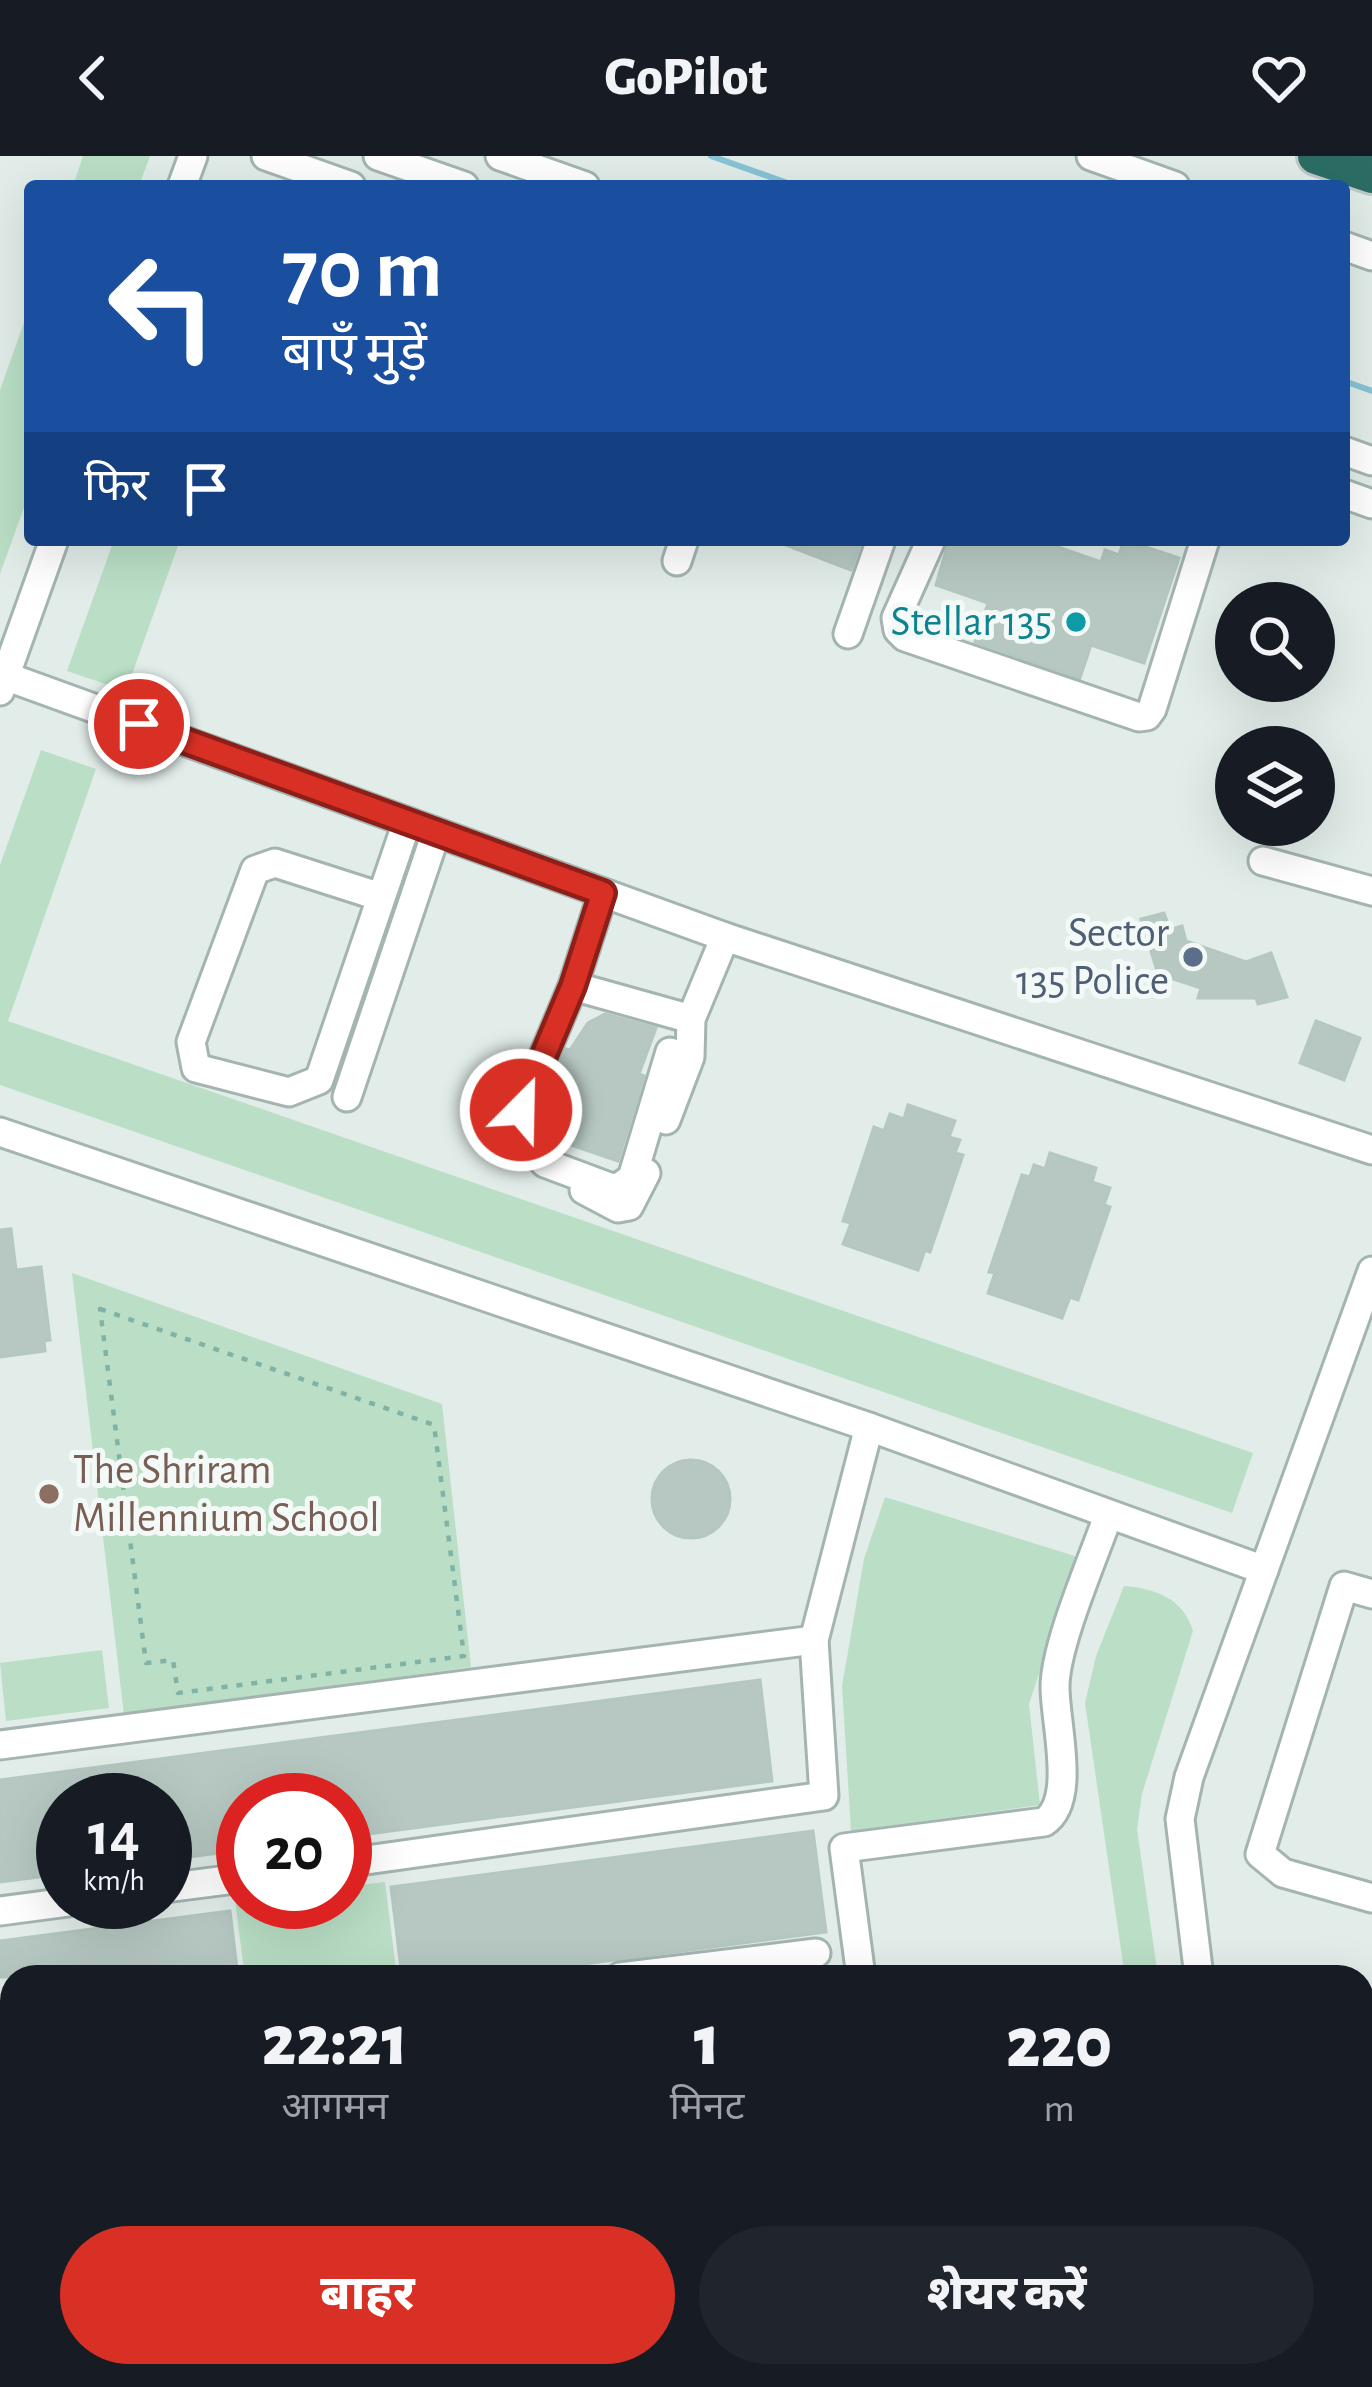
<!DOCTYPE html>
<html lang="hi">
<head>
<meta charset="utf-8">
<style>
  body { margin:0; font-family:"Alegreya Sans","Noto Sans Devanagari",sans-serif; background:#20242c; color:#f1f3f6; height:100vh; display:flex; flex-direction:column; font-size:45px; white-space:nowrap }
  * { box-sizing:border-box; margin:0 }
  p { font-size:39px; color:#9ea1a6 }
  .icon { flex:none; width:66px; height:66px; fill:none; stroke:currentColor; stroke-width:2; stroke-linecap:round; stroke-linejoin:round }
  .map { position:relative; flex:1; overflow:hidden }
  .details { position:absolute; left:0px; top:1809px; width:1374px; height:423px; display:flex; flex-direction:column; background:#171b24; border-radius:36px 36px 0 0; box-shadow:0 12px 48px #0002 }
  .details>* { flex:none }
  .top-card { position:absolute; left:24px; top:24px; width:1326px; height:366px; border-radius:12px; box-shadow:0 12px 48px #0002; background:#1a4fa0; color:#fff; overflow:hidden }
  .controls { position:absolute; left:1215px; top:426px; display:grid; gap:24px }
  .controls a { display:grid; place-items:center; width:120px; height:120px; border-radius:50%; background:#171b24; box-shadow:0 12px 48px #0002; font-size:60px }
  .speed { position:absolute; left:36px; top:1617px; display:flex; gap:24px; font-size:60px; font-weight:700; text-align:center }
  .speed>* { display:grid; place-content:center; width:156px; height:156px; border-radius:50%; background:#171b24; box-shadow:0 12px 48px #0002; line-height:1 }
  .speed small { font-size:30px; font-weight:400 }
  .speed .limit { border:18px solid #d22; background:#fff; color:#111 }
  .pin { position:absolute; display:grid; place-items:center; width:102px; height:102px; color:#fff; margin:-51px; border:6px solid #fff; border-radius:50%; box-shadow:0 3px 12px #0007 }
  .me { position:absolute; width:132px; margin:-66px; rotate:23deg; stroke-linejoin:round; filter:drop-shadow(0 0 9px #0008) }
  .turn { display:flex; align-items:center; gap:42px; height:252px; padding:0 60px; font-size:54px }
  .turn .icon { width:156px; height:156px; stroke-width:2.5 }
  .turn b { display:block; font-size:84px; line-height:102px }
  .then { display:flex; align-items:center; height:114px; padding:0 60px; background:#0003; gap:24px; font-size:45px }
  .eta { display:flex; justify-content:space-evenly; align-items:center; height:204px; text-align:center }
  .eta b { font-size:72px; font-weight:800; line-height:84px }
  .cta { display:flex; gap:24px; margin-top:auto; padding:24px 60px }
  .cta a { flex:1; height:138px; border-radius:72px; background:#d93025; color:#fff; font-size:48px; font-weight:800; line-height:138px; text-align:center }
  .cta a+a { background:#20242c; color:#f1f3f6 }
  header { display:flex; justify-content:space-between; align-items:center; height:156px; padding:0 60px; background:#171b24; font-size:54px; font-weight:800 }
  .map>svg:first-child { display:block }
</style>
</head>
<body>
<header><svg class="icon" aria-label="back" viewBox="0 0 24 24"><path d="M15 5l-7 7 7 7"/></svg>GoPilot<svg class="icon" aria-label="heart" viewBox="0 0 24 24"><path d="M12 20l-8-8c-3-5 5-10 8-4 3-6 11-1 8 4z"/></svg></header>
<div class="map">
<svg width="1372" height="2231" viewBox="0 0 1372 2231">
  <rect width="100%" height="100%" fill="#e2ede9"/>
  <g fill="#badfc6">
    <path d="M83,0H150L139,30H73Z"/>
    <path d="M30,150V335L0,418V234Z"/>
    <path d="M114,384H180L126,535L67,515Z"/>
    <path d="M41,594L96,613L8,865L1253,1297L1232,1357L0,929V709Z"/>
    <path d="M72,1117L442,1248L471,1511L124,1559Z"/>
    <path d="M885,1341L1078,1401L1029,1548L1040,1649L851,1675L842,1530L864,1403Z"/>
    <path d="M1124,1430C1155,1432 1184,1443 1193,1475L1142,1638L1137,1673L1158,1821H1125L1085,1547L1096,1500Z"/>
    <path d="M102,1494L109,1552L6,1565L0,1507Z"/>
    <path d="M385,1726L397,1821H245L235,1745L345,1746V1731Z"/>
  </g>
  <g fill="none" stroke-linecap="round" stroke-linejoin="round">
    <g stroke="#87c4d5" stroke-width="6">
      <path d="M711,0L796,30"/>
      <path d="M1344,225L1372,235"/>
    </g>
  </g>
  <g fill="#b7c8c2" stroke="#b4c7c0" stroke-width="3">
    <path d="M773,384H862L851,414Z"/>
    <path d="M949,384H1038L1101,406L1105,394L1119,399L1124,384L1179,402L1144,507L1091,489L1080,522L975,486L988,447L936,429Z"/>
    <path d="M1164,757L1170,774L1182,770L1186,785L1246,806L1271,797L1287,841L1258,848L1256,842H1198L1201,832L1158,818L1141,763Z"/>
    <path d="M605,858L656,872L639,918L644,920L618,1005L545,980L539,973V959L566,893L570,894L588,867Z"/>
    <path d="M1316,865L1360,882L1344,924L1300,907Z"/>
    <path d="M908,949L955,965L949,981L960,984L955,997L963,999L930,1096L925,1094L918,1114L843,1088L851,1067L843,1065L874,971L884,975L890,958L904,963Z"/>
    <path d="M1050,997L1096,1012L1092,1026L1110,1032L1104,1049L1110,1051L1078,1144L1070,1141L1062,1162L988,1137L995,1117L989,1116L1022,1019L1030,1021L1034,1009L1045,1013Z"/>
    <path d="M11,1073L16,1114L41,1111L50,1184L44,1185L45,1195L0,1201V1074Z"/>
    <circle cx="691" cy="1343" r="39"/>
    <path d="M760,1524L772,1625L345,1681V1644H243V1694L165,1704V1644H63V1718L0,1726V1624Z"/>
    <path d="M813,1675L826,1776L486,1821H402L391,1731Z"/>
    <path d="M230,1755L238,1821H0V1785Z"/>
  </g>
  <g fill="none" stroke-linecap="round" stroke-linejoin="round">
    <g stroke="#a4b5b1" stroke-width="33">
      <g id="minor">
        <path d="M266,0L351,30"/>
        <path d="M378,0L464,30"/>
        <path d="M500,0L585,30"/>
        <path d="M1091,0L1175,30"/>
        <path d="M182,30L193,0"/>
        <path d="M1344,90L1372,100"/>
        <path d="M1344,295L1372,305"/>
        <path d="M1344,338L1372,348"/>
        <path d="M931,384L896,462L898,474L905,481L1139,561L1147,560L1152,553L1205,384"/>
        <path d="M677,405L684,384"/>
        <path d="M848,478L881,384"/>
        <path d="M5,520L725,781L1372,994"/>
        <path d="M0,535L54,384"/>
        <path d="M1263,705L1372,735"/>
        <path d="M603,737L573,830L521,954V980L545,1007L609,1031L618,1032L632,1022L670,896"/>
        <path d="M381,741L275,707L255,714L191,886L196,912L289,936L319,924L407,666"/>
        <path d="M573,830L691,863"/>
        <path d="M347,941L436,677"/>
        <path d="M666,964L690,901L691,863L725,781"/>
        <path d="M0,976L869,1271L1264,1414"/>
        <path d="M584,1034L618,1052L629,1050L646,1017"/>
        <path d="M1372,1438L1344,1430L1260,1698L1283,1717L1372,1742"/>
        <path d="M0,1589L814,1484"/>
        <path d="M345,1707L824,1640L814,1484L869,1271"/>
        <path d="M165,1732L243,1722"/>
        <path d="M0,1755L68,1746"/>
        <path d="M620,1821L816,1797"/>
        <path d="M861,1821L844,1692L1044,1666C1077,1645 1055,1568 1055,1531C1055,1489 1093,1403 1108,1360"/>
        <path d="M1199,1821L1180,1663L1189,1621L1372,1115"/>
        <path d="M1362,1872L1372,1874"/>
        <path d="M0,1898L12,1897"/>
        <path d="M0,2064L12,2062"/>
        <path d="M0,2131L12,2130"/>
        <path d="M66,2220L68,2231"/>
        <path d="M226,2220L227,2231"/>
        <path d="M255,2220L256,2231"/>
        <path d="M963,2220L964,2231"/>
        <path d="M1255,2220L1257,2231"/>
        <path d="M94,2231L182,2220"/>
      </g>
    </g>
    <g stroke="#c1c9c8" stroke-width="42">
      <path id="highway" d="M1316,0L1372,19"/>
    </g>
    <g stroke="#81b2a6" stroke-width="4.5" stroke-dasharray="6 9" stroke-linecap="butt">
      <path d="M100,1153L434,1269L464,1500L178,1537L173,1504L146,1507Z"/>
      <path d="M1316,2220L1317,2231"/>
    </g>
    <use href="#minor" stroke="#fff" stroke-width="27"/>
    <use href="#highway" stroke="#2b6d64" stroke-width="36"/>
  </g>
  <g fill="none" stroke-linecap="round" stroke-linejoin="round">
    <g stroke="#8d1f18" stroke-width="30">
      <path id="route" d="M139,568L603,737L573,830L521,954"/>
    </g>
    <use href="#route" stroke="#d93025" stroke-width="21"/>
  </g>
  <circle fill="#0f9aa8" stroke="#f3f9f6" stroke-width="4.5" cx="1076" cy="466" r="12"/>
  <circle fill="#5c6f8a" stroke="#f3f9f6" stroke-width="4.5" cx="1193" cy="801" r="12"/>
  <circle fill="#8d6e63" stroke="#f3f9f6" stroke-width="4.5" cx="49" cy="1338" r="12"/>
  <g text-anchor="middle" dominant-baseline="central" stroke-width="10" stroke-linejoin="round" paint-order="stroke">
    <g font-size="42" fill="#0d838f" stroke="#f3f9f6" text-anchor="end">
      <text x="1052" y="466">Stellar 135</text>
    </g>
    <g font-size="42" fill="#4e5e75" stroke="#f3f9f6" text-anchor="end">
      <text x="1169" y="777">Sector<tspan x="1169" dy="48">135 Police</tspan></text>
    </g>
    <g font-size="42" fill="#785e54" stroke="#f3f9f6" text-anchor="start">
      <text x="73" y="1314">The Shriram<tspan x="73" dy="48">Millennium School</tspan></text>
    </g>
  </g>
</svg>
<div class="controls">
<a><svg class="icon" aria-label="search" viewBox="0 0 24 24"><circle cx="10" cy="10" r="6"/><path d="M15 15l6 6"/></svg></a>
<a><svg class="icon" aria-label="layers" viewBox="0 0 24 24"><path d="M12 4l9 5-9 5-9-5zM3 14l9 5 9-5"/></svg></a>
</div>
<div class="speed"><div>14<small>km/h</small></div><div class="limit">20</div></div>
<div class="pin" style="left:139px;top:568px;background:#d93025"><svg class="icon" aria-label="arrive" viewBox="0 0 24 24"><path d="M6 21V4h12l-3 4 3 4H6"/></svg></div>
<svg class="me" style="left:521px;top:954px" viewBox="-20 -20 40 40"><circle r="17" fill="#d93025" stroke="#fff" stroke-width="3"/><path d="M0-11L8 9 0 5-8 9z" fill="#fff"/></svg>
<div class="top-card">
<div class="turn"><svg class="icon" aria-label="left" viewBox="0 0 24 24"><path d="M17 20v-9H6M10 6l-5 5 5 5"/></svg><div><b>70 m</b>बाएँ मुड़ें</div></div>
<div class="then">फिर<svg class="icon" aria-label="arrive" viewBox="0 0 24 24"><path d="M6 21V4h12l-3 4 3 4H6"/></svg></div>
</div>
<section class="details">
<div class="eta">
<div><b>22:21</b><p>आगमन</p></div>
<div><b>1</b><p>मिनट</p></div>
<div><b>220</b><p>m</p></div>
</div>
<div class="cta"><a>बाहर</a><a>शेयर करें</a></div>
</section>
</div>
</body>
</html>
